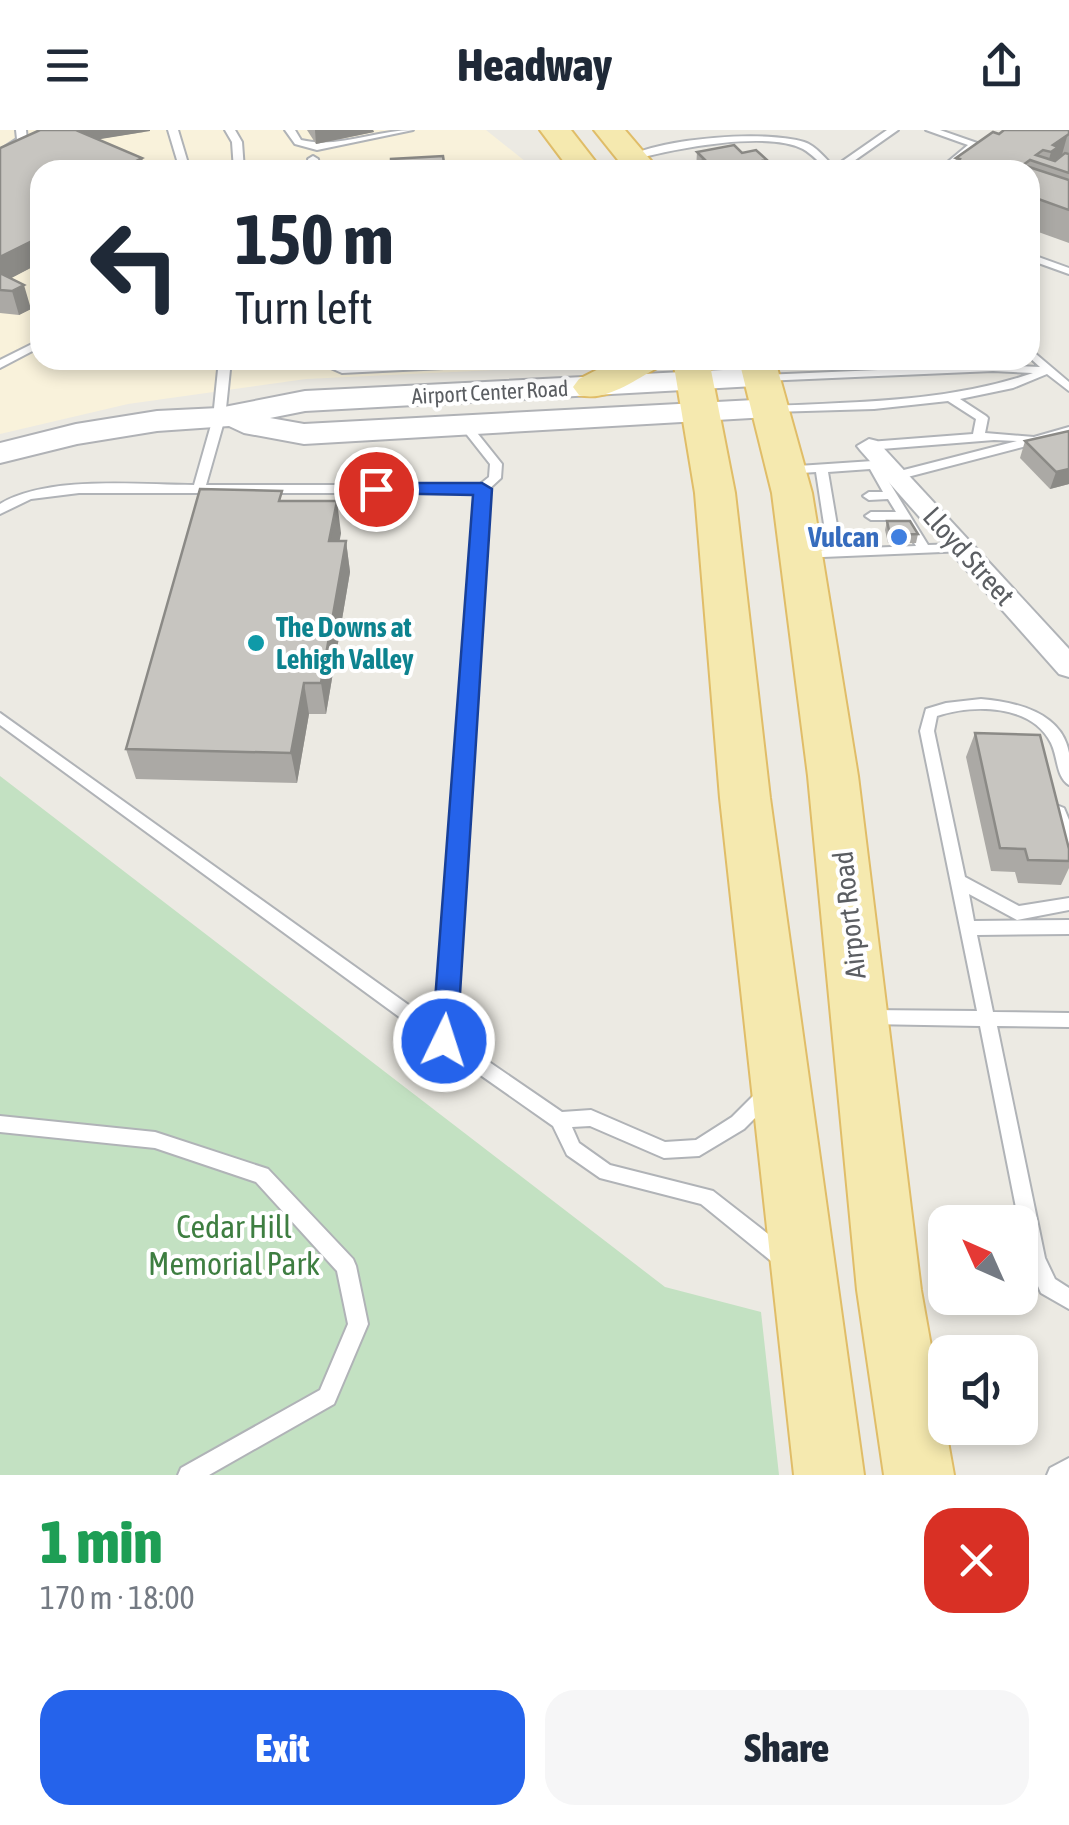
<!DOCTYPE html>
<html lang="en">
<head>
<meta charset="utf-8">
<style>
  body { margin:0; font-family:"Asap Condensed",sans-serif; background:#f6f6f7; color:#1f2937; height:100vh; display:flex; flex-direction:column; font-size:38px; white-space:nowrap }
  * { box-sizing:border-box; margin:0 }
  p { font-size:32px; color:#747a83 }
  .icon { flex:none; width:55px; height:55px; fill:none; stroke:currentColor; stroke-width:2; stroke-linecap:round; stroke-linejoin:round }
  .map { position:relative; height:1345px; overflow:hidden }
  .details { display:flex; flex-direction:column; background:#fff; flex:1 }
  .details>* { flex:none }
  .top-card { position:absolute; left:30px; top:30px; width:1010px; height:210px; border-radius:30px; box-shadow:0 5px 15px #0003; background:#fff; color:#1f2937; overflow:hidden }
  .needle { width:65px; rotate:315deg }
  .tools { position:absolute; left:928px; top:1075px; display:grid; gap:20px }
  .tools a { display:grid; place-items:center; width:110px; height:110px; border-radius:20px; background:#fff; box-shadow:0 5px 15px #0003; font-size:50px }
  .pin { position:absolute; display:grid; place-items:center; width:85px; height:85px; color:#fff; margin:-42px; border:5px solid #fff; border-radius:50%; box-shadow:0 2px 10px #0007 }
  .me { position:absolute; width:110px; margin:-55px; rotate:4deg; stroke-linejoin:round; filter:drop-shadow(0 0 8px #0008) }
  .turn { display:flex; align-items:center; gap:35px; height:210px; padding:0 40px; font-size:45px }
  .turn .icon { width:130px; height:130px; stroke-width:2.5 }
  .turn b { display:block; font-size:70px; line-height:85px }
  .round { display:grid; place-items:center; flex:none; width:105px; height:105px; border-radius:30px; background:#f6f6f7 }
  .headline { display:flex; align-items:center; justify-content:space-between; height:170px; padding:0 40px }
  h1 { font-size:60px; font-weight:800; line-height:75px; color:#1e9e55 }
  .action { display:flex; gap:20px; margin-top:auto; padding:20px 40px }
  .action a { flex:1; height:115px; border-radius:30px; background:#2563eb; color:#fff; font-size:40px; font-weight:800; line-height:115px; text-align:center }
  .action a+a { background:#f6f6f7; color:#1f2937 }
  header { display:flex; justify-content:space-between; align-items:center; height:130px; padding:0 40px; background:#fff; font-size:45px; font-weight:800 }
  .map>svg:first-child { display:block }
</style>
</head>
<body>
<header><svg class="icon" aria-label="menu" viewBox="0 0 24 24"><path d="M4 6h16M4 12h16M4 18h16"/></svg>Headway<svg class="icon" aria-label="share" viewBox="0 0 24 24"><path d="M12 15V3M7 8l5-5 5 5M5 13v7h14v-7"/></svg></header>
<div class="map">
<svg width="1069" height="1345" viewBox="0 0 1069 1345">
  <rect width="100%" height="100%" fill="#eceae3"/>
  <path fill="#f9f2db" d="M0,0H486L536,40H40V230H588L578,236L306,249L128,274L0,304Z"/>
  <path fill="#c3e1c2" d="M0,646L665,1157L761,1182L779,1345H0Z"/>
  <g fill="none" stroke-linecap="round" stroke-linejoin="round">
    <g stroke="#b0b3b7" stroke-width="4">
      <g id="lane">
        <path d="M16,0H26L27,10L0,27V20L17,9Z"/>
        <path d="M168,0H178L190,40H180Z"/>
        <path d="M225,0H235L242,12L244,40H234L232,12Z"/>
        <path d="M285,0H295L301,10C337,19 376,0 413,0L317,20L295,14Z"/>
        <path d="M887,0H898L841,40H827C820,33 812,24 803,19C766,0 672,19 632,30L627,27C664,8 764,0 804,12C816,16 825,28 834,37Z"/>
        <path d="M926,0H940L980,14L949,40H938L968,15Z"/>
        <path d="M313,26L318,29L320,40H310L308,29Z"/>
        <path d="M1030,124L1069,138V144L1030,130Z"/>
        <path d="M40,210V217L0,238V230Z"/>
        <path d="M1030,219L1069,252V261L1047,244L1013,258L960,269L986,286L988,288L985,303L1034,307L1069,297V305L896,350L892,349V343L1017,311L994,310L869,320L863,316L869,312L973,304L976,289L948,271L874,279L772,282L766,279L772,276C860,272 948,272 1033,243L993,241L763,251L757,248L763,245L993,235L1040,237L1030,228Z"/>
        <path d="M219,230H231L225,288L206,355H479L489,347L490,334L460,296L466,292L470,294L502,334L501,348L488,360L454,908L562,982L591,980L665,1012L696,1010L732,987L760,959L766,957L772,959L775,965L772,971L744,999L699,1026L664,1028L590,996L572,997L579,1013L610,1035L713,1061L790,1121L793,1128L790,1135L783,1137L776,1135L701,1074L600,1048L567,1025L553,996L439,916L0,595V583L438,896L476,363H79L31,369L0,384V374C48,345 139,355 194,355L213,288Z"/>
        <path d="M313,230H328L344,237L479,230H553L547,233L342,243Z"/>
        <path d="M873,331H883L889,335L881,339L928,415L961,414L966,415V421L799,428L798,425L799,422L828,420L816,342L787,344L783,343V337ZM870,339L883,362H869L863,366L869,370L888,369L896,382H871L865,386L871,390H900L916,416L841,419L828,342Z"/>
        <path d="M981,569C1015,572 1062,582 1069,623C1069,633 1069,644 1069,655C1056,647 1058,627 1051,613C1032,574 973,574 937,586L934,601L965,747L1019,776L1069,768V780L1017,790L969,764L974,791L1069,790V804L977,805L993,882L1069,883V897L997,896L1045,1128L1055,1149L1069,1158V1179L1041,1163L1026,1128L980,896L868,894L862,892L860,887L862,882L868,880L977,881L920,601L926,579L946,573Z"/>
        <path d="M1059,676L1064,678L1069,690V723L1064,721L1061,717L1051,682L1054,678Z"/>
        <path d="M0,986L155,1002L268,1039L353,1129L356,1136L368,1194L334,1274L209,1345H178L181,1338L320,1260L348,1194L337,1141L256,1052L155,1018L0,1002Z"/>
        <path d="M1069,1328V1345H1047L1050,1338Z"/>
      </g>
    </g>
    <g stroke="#b0b3b7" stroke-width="4">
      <path id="street" d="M869,309L877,311L1069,519V547L1059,544L861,321L857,316Z"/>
    </g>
    <g stroke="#b0b2b6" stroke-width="4">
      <path id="secondary" d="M763,238L774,241L779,248L774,255L305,281L270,288L304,294L772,269L784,272L788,279L784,286L304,314L244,303L229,296L157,301L77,314L0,333V313L76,294L157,281L219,278L305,261Z"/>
    </g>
    <g stroke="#e0bd68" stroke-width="4">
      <g id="primary">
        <path d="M540,0H571L602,40H570Z"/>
        <path d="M594,0H625L659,40H626Z"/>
        <path d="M616,230H662L657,238C633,251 606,272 579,265L573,257L579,249Z"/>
        <path d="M673,230H709L735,363L770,668L864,1345H794L720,668L695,363Z"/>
        <path d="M739,230H775L812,363L858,646L921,1160L954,1345H884L857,1160L808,646L772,363Z"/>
      </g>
    </g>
    <use href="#lane" fill="#fff" fill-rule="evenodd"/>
    <use href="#street" fill="#fff" fill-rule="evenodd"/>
    <use href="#secondary" fill="#fff" fill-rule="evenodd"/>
    <use href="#primary" fill="#f5e9af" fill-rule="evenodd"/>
  </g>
  <g fill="#aba9a5">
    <path d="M307,0H373L374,2L316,14Z"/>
    <path d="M1069,0V113L1030,99V40H953L956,28L999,4Z"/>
    <path d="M150,1L98,9L142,28L145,40H40V133L11,148L31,179L19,185L0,183V18Z"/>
    <path d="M697,22L742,23L767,30L766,40H697L696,38Z"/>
    <path d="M1069,301V354L1050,359L1020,328L1025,311Z"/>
    <path d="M284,371L341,403L339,411H346L350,442L326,584H309L297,653L136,649L126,619Z"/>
    <path d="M887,391L918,404L916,413H888L885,400Z"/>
    <path d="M975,603L1069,719V738L1061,755L1018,753L1015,742L991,741L966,627Z"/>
  </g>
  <g fill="#8b8a86">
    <path d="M60,0H150V1L64,15Z"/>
    <path d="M315,0H373L374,2L316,14Z"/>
    <path d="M1068,3L1060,32L1047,36L1053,15Z"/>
    <path d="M142,28L145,40H118Z"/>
    <path d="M767,30L766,40H752L753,33Z"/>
    <path d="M40,107V133L0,154V127Z"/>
    <path d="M24,155L31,179L19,185L12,161Z"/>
    <path d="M1069,339V354L1050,359L1056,342Z"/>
    <path d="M337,371L341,403L334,442L329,411Z"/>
    <path d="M346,411L350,442L326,584L321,553Z"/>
    <path d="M304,553L309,584L297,653L291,623Z"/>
  </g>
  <g fill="#c7c5c0" stroke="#8b8a86" stroke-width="2.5">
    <path d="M40,0H76L142,28L118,40H40V78L36,80L40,81V107L0,127V18Z"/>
    <path d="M1004,0H1069V4L1053,15L1058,17L1051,22L1043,20L1036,25L1055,31L1065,23L1069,24V43L1030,30L1023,35L1069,50V80L1030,66V40H954L960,29L956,28L993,2L999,4Z"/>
    <path d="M734,15L742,23L756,20L767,30L753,33L760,40H710L698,32L705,30L697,22Z"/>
    <path d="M443,26L445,40H387L386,36H391V29Z"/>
    <path d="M0,143L24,155L12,161L0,160Z"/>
    <path d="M1069,301V339L1056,342L1025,311Z"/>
    <path d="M200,359L282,361L279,371H337L329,411H346L321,553H304L291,623L126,619Z"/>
    <path d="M887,391H910L918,404L890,405Z"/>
    <path d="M975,603L1040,605L1069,719V731L1028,730L1025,719L1000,718Z"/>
  </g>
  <path fill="#2563eb" stroke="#184099" stroke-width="2.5" d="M376,353H482L492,359L457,911L454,919L444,923L435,919L432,911L473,365L369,363V355Z"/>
  <circle fill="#3f7fe0" stroke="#fff" stroke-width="4" cx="899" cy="407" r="10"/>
  <circle fill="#0f9aa8" stroke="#fff" stroke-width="4" cx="256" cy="513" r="10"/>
  <g text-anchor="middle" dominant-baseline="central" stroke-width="8" stroke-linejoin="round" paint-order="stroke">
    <g font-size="22" fill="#5b5e62" stroke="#fff">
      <text transform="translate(490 262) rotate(-3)">Airport Center Road</text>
    </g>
    <g font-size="28" font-weight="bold" fill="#366cbe" stroke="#fff" text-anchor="end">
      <text x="879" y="407">Vulcan</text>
    </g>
    <g font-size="28" fill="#5b5e62" stroke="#fff">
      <text transform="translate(969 426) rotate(48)">Lloyd Street</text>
      <text transform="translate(849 785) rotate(-96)">Airport Road</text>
    </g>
    <g font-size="28" font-weight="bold" fill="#0d838f" stroke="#fff" text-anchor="start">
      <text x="276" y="497">The Downs at<tspan x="276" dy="32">Lehigh Valley</tspan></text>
    </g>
    <g font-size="32" fill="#3e7e41" stroke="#fff">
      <text x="234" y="1096">Cedar Hill<tspan x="234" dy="37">Memorial Park</tspan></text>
    </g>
  </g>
</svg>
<div class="tools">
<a><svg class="needle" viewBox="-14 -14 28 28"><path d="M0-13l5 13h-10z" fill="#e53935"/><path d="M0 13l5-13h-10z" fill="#747a83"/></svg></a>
<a><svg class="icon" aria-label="sound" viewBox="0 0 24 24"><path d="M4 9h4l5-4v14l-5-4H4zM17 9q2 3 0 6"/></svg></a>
</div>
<div class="pin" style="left:376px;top:359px;background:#d93025"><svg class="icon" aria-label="arrive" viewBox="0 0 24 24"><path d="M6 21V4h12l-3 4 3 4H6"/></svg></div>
<svg class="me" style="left:444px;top:911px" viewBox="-20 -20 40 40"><circle r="17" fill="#2563eb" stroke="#fff" stroke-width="3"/><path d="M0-11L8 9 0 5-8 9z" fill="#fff"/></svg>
<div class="top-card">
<div class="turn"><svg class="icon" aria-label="left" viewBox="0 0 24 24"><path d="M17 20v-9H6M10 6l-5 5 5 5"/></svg><div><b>150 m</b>Turn left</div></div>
</div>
</div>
<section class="details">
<div class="headline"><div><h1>1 min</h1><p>170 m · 18:00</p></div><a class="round" style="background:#d93025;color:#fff"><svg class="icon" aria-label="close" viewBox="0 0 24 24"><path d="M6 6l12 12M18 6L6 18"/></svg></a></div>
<div class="action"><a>Exit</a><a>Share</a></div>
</section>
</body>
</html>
